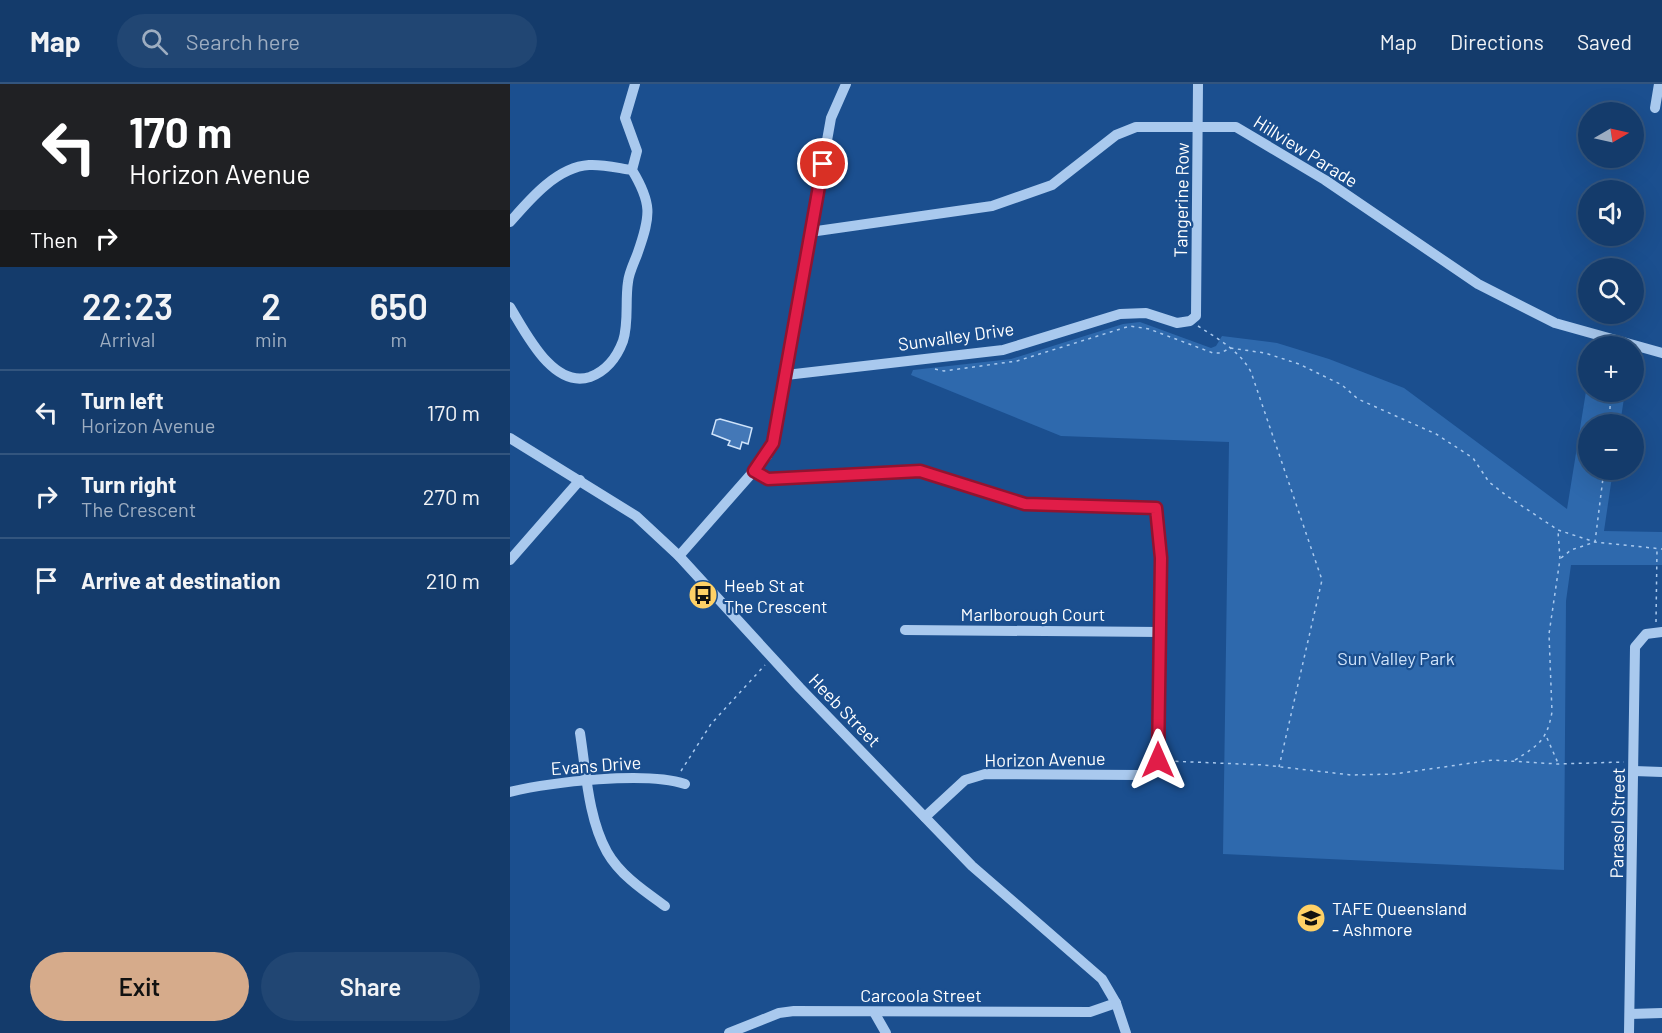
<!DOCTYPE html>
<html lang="en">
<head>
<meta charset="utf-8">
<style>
  body { margin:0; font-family:Barlow,sans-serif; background:#214673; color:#f1f3f6; height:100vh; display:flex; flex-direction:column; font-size:22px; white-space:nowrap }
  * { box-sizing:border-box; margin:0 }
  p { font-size:20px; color:#9dadc1 }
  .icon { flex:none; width:33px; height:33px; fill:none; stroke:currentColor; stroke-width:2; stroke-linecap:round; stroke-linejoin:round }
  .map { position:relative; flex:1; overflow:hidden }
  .details { display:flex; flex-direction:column; background:#143b6b; width:510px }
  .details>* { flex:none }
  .banner { background:#202124; color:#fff; overflow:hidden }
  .needle { width:39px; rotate:81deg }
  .tools { position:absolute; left:1068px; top:18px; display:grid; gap:12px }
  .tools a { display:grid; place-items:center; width:66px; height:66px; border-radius:50%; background:#143b6b; box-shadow:0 6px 24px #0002,0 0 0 2px #33557e; font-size:30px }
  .pin { position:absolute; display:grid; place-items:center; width:51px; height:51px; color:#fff; margin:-26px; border:3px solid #fff; border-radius:50%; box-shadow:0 2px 6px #0007 }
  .me { position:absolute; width:66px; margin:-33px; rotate:0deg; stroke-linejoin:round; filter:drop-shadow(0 0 4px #0008) }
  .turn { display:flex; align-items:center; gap:21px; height:126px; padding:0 30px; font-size:27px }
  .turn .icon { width:78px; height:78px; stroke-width:2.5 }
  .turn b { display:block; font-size:42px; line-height:51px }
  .then { display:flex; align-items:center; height:57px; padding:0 30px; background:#0003; gap:12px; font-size:22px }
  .eta { display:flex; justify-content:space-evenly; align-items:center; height:102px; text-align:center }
  .eta b { font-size:36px; font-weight:600; line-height:42px }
  .primary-button { display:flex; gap:12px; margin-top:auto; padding:12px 30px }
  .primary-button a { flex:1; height:69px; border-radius:36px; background:#d6ab8b; color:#111; font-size:24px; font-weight:600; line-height:69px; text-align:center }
  .primary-button a+a { background:#214673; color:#f1f3f6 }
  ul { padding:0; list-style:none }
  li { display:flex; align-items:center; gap:18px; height:84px; padding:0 30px; border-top:2px solid #33557e }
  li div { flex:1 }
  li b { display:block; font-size:22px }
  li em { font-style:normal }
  header { display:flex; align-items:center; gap:36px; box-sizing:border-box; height:84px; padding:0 30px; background:#143b6b; border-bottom:2px solid #33557e }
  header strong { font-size:28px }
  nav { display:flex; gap:33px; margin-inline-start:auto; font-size:21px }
  .search { width:420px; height:54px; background:#214673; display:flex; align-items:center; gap:15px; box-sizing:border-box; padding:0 21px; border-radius:33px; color:#9dadc1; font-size:22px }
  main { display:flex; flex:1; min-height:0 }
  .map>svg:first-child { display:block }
</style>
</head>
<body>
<header>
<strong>Map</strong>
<div class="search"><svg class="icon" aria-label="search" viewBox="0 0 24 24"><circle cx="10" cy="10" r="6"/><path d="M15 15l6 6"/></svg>Search here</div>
<nav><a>Map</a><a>Directions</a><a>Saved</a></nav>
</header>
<main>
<section class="details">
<div class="banner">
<div class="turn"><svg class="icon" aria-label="left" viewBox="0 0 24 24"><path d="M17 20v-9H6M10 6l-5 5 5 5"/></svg><div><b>170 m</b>Horizon Avenue</div></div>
<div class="then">Then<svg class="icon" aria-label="right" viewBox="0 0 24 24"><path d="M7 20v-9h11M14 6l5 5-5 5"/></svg></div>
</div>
<div class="eta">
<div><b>22:23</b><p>Arrival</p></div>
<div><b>2</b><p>min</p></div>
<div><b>650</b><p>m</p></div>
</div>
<ul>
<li><svg class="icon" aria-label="left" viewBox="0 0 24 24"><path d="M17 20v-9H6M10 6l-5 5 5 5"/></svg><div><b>Turn left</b><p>Horizon Avenue</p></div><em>170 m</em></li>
<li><svg class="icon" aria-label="right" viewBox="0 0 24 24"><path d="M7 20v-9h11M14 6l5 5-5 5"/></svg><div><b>Turn right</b><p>The Crescent</p></div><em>270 m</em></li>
<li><svg class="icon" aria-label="arrive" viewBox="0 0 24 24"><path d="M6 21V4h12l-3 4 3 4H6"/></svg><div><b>Arrive at destination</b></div><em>210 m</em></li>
</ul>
<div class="primary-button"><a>Exit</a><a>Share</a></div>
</section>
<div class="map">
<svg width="1152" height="949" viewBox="0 0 1152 949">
  <rect width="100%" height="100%" fill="#1b4f8f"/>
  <path fill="#2e69ad" d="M630,238L701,264L706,262L712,252L767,259L819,275L894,304L1057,425L1078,295V308H1115L1110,340H1078V386H1103L1094,447L1152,448V481H1061L1056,517L1054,786L713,770L719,358L551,352L401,291L403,286L501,275L613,240Z"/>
  <path fill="#4478b7" stroke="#cfe3fa" stroke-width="1.5" d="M210,335L242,344L238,360L232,358L230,365L218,361L220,357L202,350L206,336Z"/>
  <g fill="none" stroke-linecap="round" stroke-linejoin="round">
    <g stroke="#a9c9ee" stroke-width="1.5" stroke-dasharray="3 4.5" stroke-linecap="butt">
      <path d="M688,242C708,255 730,267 741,288L812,496L769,683"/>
      <path d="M425,285L434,287L507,277L620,242L639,245L703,269H711L720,264L755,269L789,280L832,301L848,315L926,350L963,374L979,398L997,412L1048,446L1085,458L1152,465"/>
      <path d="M1099,340L1101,308"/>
      <path d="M1051,474L1061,466L1085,458L1094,386"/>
      <path d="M1146,538L1147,465"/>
      <path d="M1037,654L1048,679"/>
      <path d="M1005,676C1029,661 1037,656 1042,628L1039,550L1050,475L1048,447"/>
      <path d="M658,677L754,681L841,691L884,690L983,676L1048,680L1114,678"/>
      <path d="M171,687L201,640L255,581"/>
    </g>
    <g stroke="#a9c9ee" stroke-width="10">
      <path d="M1145,24L1149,0"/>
      <path d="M0,138C20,115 47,83 79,81C92,80 108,84 122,86"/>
      <path d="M300,148L482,122L542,101L606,51L626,43H726L815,96L968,200L1045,239L1152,269"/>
      <path d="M0,223C16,249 43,305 80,293C96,287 107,273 113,257C119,239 115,217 118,198C119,188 125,177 128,168C141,131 142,119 122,86L127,67L115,34L125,0"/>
      <path d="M276,291L493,266L610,230L636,229L667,239L680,237L686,232L688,0"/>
      <path d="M0,354L126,432L169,472L290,604L462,782L592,895L606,919L616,949"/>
      <path d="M244,387L258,395L410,387L515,420L646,424L651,474L648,677L642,688L629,691L475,690L455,696L415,733"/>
      <path d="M169,472L257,372L263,359L321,34L336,0"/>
      <path d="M0,476L70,396"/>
      <path d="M395,546L650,548"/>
      <path d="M70,649C76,687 78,734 97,768C110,791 134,807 155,822"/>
      <path d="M1124,687L1152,688"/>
      <path d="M0,708C41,698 136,687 175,700"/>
      <path d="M364,928L376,949"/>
      <path d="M1120,930L1152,929"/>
      <path d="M219,949L269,929L284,927L580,928L606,919"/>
      <path d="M1119,949L1125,563L1136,550L1152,548"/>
    </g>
  </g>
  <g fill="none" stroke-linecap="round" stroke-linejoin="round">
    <g stroke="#92132f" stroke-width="15">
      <path id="route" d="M313,80L263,359L244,387L258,395L410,387L515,420L646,424L651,474L648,676"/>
    </g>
    <use href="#route" stroke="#e11d48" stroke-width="10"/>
  </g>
  <defs>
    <g id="bus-disc" transform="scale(1.5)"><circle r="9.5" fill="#ffd166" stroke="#1b4f8f"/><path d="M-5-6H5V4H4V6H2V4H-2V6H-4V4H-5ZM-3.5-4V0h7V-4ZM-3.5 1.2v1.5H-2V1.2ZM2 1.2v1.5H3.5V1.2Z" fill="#111"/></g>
    <g id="university-disc" transform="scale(1.5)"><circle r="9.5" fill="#ffd166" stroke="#1b4f8f"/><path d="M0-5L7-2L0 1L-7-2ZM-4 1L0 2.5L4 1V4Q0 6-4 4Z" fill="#111"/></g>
  </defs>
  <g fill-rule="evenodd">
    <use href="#bus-disc" x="193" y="511"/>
    <use href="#university-disc" x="801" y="834"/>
  </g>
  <g text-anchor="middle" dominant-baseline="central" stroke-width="4.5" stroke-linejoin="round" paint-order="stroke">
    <g font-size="18" fill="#fff" stroke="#1b4f8f">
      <text transform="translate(796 67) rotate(32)">Hillview Parade</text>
      <text transform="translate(671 116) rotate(-89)">Tangerine Row</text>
      <text transform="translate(446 252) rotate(-8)">Sunvalley Drive</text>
      <text x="523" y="530">Marlborough Court</text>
      <text transform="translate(335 626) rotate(46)">Heeb Street</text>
      <text transform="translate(535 675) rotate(-1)">Horizon Avenue</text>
      <text transform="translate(86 681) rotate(-4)">Evans Drive</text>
      <text transform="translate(1107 739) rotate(-89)">Parasol Street</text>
      <text x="411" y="911">Carcoola Street</text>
    </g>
    <g font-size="18" fill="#fff" stroke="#1b4f8f" text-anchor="start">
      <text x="214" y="501">Heeb St at<tspan x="214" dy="21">The Crescent</tspan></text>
      <text x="822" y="824">TAFE Queensland<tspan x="822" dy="21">- Ashmore</tspan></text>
    </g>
    <g font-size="18" fill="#cfe3fa" stroke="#1b4f8f">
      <text x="886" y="574">Sun Valley Park</text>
    </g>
  </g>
</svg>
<div class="tools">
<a><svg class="needle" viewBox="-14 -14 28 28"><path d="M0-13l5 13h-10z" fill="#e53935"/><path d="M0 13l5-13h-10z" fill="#9dadc1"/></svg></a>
<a><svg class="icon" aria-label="sound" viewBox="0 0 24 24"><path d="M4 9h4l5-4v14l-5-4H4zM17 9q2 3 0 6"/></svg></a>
<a><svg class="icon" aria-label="search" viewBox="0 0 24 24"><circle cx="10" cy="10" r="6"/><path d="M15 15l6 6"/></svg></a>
<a>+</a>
<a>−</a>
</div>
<div class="pin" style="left:313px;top:80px;background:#d93025"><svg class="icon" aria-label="arrive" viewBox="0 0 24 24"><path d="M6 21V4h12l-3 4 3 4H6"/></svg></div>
<svg class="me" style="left:648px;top:676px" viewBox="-20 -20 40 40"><path d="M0-17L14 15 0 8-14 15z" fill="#e11d48" stroke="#fff" stroke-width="4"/></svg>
</div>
</main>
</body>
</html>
